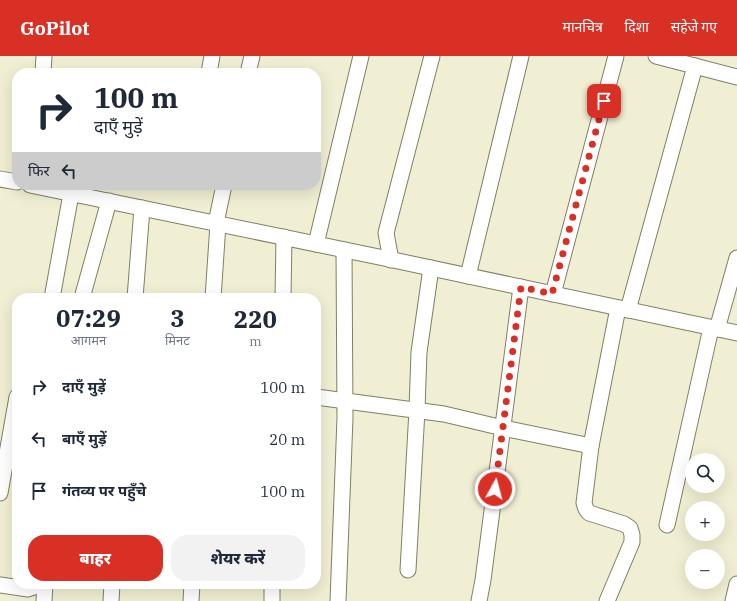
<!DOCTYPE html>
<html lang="hi">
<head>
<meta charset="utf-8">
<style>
  body { margin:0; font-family:"IBM Plex Serif","Noto Sans Devanagari",serif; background:#f2f2f3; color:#1f2937; height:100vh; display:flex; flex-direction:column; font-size:15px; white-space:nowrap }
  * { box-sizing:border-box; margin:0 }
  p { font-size:13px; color:#747a83 }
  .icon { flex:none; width:22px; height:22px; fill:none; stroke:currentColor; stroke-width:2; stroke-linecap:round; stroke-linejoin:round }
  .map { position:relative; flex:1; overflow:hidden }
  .details { position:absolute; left:12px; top:237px; width:309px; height:296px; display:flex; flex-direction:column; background:#fff; border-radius:16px; box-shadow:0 4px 16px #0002 }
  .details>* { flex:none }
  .banner { position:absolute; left:12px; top:12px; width:309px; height:122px; border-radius:16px; box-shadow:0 4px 16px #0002; background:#fff; color:#1f2937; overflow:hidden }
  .controls { position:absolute; left:685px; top:397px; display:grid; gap:8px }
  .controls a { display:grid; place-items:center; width:40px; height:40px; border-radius:50%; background:#fff; box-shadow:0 4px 16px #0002; font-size:20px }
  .pin { position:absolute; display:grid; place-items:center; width:34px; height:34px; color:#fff; margin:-17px; border-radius:8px; box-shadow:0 2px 6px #0006 }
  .me { position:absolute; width:44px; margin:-22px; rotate:7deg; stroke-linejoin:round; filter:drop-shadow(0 0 3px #0008) }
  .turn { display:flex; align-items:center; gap:14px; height:84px; padding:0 16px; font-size:18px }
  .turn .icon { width:52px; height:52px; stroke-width:2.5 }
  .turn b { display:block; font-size:28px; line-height:34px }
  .then { display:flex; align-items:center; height:38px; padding:0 16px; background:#0003; gap:8px; font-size:15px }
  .eta { display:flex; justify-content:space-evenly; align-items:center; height:68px; text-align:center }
  .eta b { font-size:24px; font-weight:800; line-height:28px }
  .primary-button { display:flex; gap:8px; margin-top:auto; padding:8px 16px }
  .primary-button a { flex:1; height:46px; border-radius:16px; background:#d93025; color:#fff; font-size:16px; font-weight:800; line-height:46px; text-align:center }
  .primary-button a+a { background:#f2f2f3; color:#1f2937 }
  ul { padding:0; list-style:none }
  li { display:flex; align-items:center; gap:12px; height:52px; padding:0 16px }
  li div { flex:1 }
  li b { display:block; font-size:15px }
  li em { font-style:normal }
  header { display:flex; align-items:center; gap:24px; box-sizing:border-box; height:56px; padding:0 20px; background:#d93025; color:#fff }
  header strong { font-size:19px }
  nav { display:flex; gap:22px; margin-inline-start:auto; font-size:14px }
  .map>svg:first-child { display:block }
</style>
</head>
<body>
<header>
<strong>GoPilot</strong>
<nav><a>मानचित्र</a><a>दिशा</a><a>सहेजे गए</a></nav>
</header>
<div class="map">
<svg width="737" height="545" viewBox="0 0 737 545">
  <rect width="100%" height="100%" fill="#f0efd3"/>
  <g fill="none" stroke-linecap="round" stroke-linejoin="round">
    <g stroke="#807f65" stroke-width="17">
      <g id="street">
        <path d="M656,0L737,21"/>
        <path d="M43,17L44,0"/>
        <path d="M209,17L212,0"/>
        <path d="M248,17L252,0"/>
        <path d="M0,123L17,126"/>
        <path d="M30,129L379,201L737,277"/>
        <path d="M216,167L224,129"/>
        <path d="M316,188L361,0"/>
        <path d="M391,204L386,177L432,0"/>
        <path d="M468,220L521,0"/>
        <path d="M553,238L616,0"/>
        <path d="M52,242L71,138"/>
        <path d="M82,242L109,145"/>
        <path d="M135,242L142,152"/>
        <path d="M213,242L218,168"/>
        <path d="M283,242L284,181"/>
        <path d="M628,254L695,10"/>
        <path d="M717,273L737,202"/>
        <path d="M316,341L444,358L503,372L591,390"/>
        <path d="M0,437L17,341"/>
        <path d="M667,469L711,272"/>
        <path d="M408,514L417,354L419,296L431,212"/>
        <path d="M0,529L28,533L43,528"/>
        <path d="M44,545L45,528"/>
        <path d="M111,545L112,528"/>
        <path d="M191,545L192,528"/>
        <path d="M272,545V528"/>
        <path d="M338,545L345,362L344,194"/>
        <path d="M479,545L483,524L521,231"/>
        <path d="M607,545L632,486V479L630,472L624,468L589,457L586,453L584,447L591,390L618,252"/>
        <path d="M733,545L737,528"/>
      </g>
    </g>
    <use href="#street" stroke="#fff" stroke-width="15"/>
  </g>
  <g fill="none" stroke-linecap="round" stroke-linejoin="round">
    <path stroke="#d93025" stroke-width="7" stroke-dasharray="0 12.6" d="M495,433L521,231L552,238L604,45"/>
  </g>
</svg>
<div class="controls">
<a><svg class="icon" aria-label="search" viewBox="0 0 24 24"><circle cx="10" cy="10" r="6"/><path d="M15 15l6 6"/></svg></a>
<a>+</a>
<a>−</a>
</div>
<div class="pin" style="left:604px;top:45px;background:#d93025"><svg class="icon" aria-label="arrive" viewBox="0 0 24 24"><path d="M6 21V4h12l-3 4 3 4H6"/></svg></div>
<svg class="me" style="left:495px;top:433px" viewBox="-20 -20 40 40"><circle r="17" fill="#d93025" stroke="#fff" stroke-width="3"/><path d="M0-11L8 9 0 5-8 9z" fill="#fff"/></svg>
<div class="banner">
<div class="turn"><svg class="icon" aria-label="right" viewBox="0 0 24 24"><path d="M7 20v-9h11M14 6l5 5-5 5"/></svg><div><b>100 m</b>दाएँ मुड़ें</div></div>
<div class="then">फिर<svg class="icon" aria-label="left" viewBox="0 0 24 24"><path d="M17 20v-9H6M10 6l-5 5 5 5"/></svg></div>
</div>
<section class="details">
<div class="eta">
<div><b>07:29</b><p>आगमन</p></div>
<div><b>3</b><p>मिनट</p></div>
<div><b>220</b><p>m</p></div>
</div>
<ul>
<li><svg class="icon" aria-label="right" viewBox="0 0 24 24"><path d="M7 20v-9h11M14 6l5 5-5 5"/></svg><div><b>दाएँ मुड़ें</b></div><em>100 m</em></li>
<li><svg class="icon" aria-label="left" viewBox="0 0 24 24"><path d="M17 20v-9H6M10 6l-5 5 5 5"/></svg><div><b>बाएँ मुड़ें</b></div><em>20 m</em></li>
<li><svg class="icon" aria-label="arrive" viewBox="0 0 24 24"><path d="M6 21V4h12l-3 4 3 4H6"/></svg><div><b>गंतव्य पर पहुँचे</b></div><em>100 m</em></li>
</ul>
<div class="primary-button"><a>बाहर</a><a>शेयर करें</a></div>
</section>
</div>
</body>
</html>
